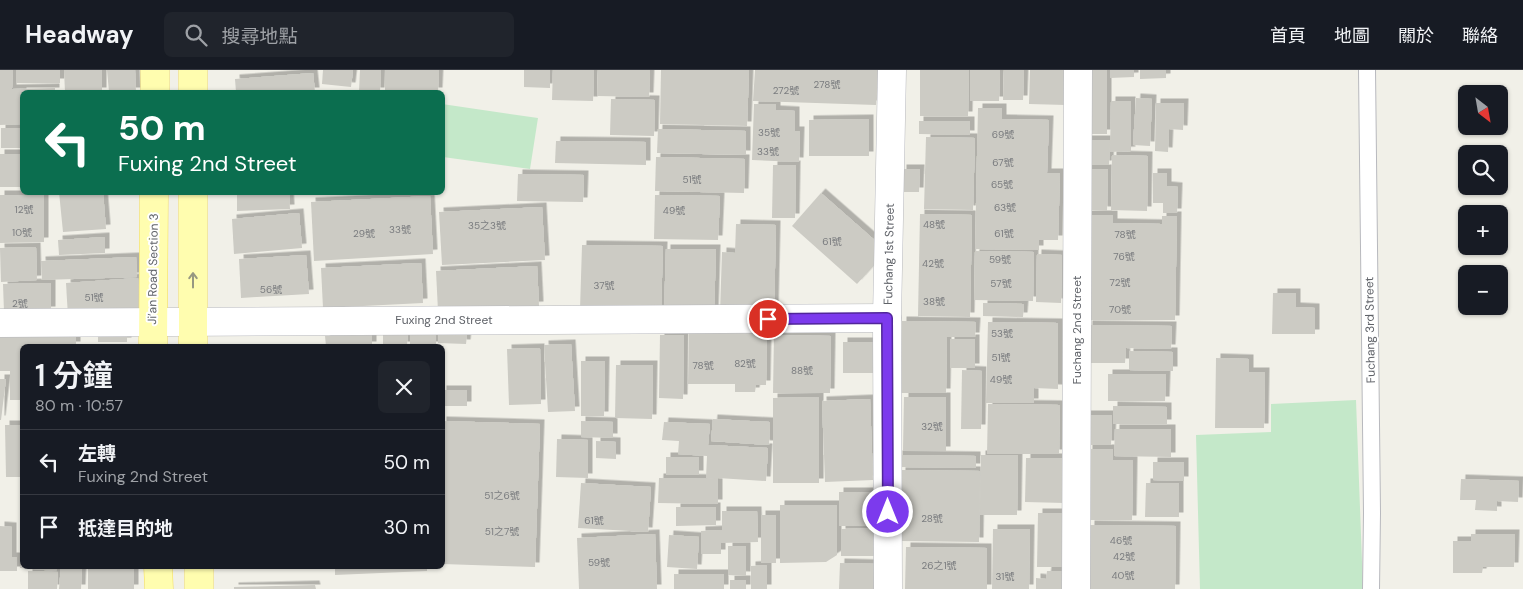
<!DOCTYPE html>
<html lang="zh-TW">
<head>
<meta charset="utf-8">
<style>
  body { margin:0; font-family:"DM Sans","Noto Sans TC",sans-serif; background:#20242c; color:#f1f3f6; height:100vh; display:flex; flex-direction:column; font-size:19px; white-space:nowrap }
  * { box-sizing:border-box; margin:0 }
  p { font-size:16px; color:#9ea1a6 }
  .icon { flex:none; width:28px; height:28px; fill:none; stroke:currentColor; stroke-width:2; stroke-linecap:round; stroke-linejoin:round }
  .map { position:relative; flex:1; overflow:hidden }
  .sheet { position:absolute; left:20px; top:274px; width:425px; height:225px; display:flex; flex-direction:column; background:#171b24; border-radius:8px; box-shadow:0 1px 4px #0004 }
  .sheet>* { flex:none }
  .guide { position:absolute; left:20px; top:20px; width:425px; height:105px; border-radius:8px; box-shadow:0 1px 4px #0004; background:#0b6e4f; color:#fff; overflow:hidden }
  .needle { width:32px; rotate:149deg }
  .controls { position:absolute; left:1458px; top:15px; display:grid; gap:10px }
  .controls a { display:grid; place-items:center; width:50px; height:50px; border-radius:8px; background:#171b24; box-shadow:0 1px 4px #0004; font-size:25px }
  .pin { position:absolute; display:grid; place-items:center; width:42px; height:42px; color:#fff; margin:-21px; border:2px solid #fff; border-radius:50%; box-shadow:0 1px 5px #0007 }
  .me { position:absolute; width:55px; margin:-28px; rotate:0deg; stroke-linejoin:round; filter:drop-shadow(0 0 4px #0008) }
  .turn { display:flex; align-items:center; gap:18px; height:105px; padding:0 15px; font-size:22px }
  .turn .icon { width:65px; height:65px; stroke-width:2.5 }
  .turn b { display:block; font-size:35px; line-height:42px }
  .round { display:grid; place-items:center; flex:none; width:52px; height:52px; border-radius:8px; background:#20242c }
  .summary { display:flex; align-items:center; justify-content:space-between; height:85px; padding:0 15px }
  h1 { font-size:30px; font-weight:600; line-height:38px }
  ul { padding:0; list-style:none }
  li { display:flex; align-items:center; gap:15px; height:65px; padding:0 15px; border-top:1px solid #363941 }
  li div { flex:1 }
  li b { display:block; font-size:19px }
  li em { font-style:normal }
  header { display:flex; align-items:center; gap:30px; box-sizing:border-box; height:70px; padding:0 25px; background:#171b24; border-bottom:1px solid #363941 }
  header strong { font-size:24px }
  nav { display:flex; gap:28px; margin-inline-start:auto; font-size:18px }
  .search { width:350px; height:45px; background:#20242c; display:flex; align-items:center; gap:12px; box-sizing:border-box; padding:0 18px; border-radius:8px; color:#9ea1a6; font-size:19px }
  .map>svg:first-child { display:block }
</style>
</head>
<body>
<header>
<strong>Headway</strong>
<div class="search"><svg class="icon" aria-label="search" viewBox="0 0 24 24"><circle cx="10" cy="10" r="6"/><path d="M15 15l6 6"/></svg>搜尋地點</div>
<nav><a>首頁</a><a>地圖</a><a>關於</a><a>聯絡</a></nav>
</header>
<div class="map">
<svg width="1523" height="519" viewBox="0 0 1523 519">
  <defs>
    <filter id="shadow"><feDropShadow dx="4.5" dy="-4.5" stdDeviation="0" flood-color="#0004"/></filter>
  </defs>
  <rect width="100%" height="100%" fill="#f1f0e8"/>
  <g fill="#c4e8c9">
    <path d="M442,34L538,48L530,99L443,87Z"/>
    <path d="M1356,330L1363,519H1200L1196,365L1271,362V334Z"/>
  </g>
  <g fill="#cccbc4" filter="url(#shadow)">
    <path d="M0,0H13L12,19L55,18V22H22V54L0,55Z"/>
    <rect x="16" y="0" width="44" height="13"/>
    <path d="M64,0H102V22H65Z"/>
    <path d="M107,0H135L136,22H109Z"/>
    <path d="M323,0H353L351,17L322,14Z"/>
    <path d="M360,0H381L380,22H359Z"/>
    <path d="M385,0H439L438,22H385Z"/>
    <path d="M524,0H550V18L524,17Z"/>
    <path d="M553,0H594L593,31L552,30Z"/>
    <path d="M598,0H650L649,27L597,26Z"/>
    <path d="M661,0H749L747,56L660,54Z"/>
    <path d="M755,0H878L876,35L753,31Z"/>
    <path d="M920,0H969L968,46H920Z"/>
    <path d="M970,0H1000L999,31H970Z"/>
    <path d="M1004,0H1024L1023,30H1003Z"/>
    <path d="M1030,0H1067L1066,35L1029,34Z"/>
    <path d="M1081,0H1107V64H1080Z"/>
    <path d="M1110,0H1134V7L1110,8Z"/>
    <path d="M1140,0H1166V8L1140,9Z"/>
    <path d="M313,3L315,22H236L235,9Z"/>
    <path d="M1136,28L1152,29L1150,76L1133,75Z"/>
    <path d="M611,29L655,30L654,66L610,65Z"/>
    <path d="M1111,31H1131V81L1110,82Z"/>
    <path d="M1156,33H1184L1183,60L1169,59L1168,82L1155,81Z"/>
    <path d="M754,34H776V40L795,41V61H800L799,92L752,90Z"/>
    <path d="M978,38H1002V49L1049,50L1047,103H1060L1058,170H1039V180L975,179Z"/>
    <path d="M869,49V86H809V50Z"/>
    <path d="M919,51H970V65L919,64Z"/>
    <rect x="1" y="58" width="21" height="20"/>
    <path d="M658,59L746,61V85L657,83Z"/>
    <path d="M926,67L975,68L973,140L924,139Z"/>
    <path d="M1084,70H1110L1109,95H1083Z"/>
    <path d="M556,71L646,72V95L555,93Z"/>
    <rect x="0" y="84" width="22" height="33"/>
    <path d="M1112,85L1148,86L1147,141L1111,140Z"/>
    <path d="M656,87L745,89L744,123L655,121Z"/>
    <path d="M773,95H796L795,148H772Z"/>
    <path d="M902,99H920L919,122H902Z"/>
    <path d="M1083,99H1108L1107,141L1082,140Z"/>
    <path d="M1153,103H1167V116L1178,117L1177,143H1163V133H1153Z"/>
    <path d="M518,104L584,105L583,132L517,131Z"/>
    <path d="M59,122H103L106,159L63,162Z"/>
    <path d="M237,122H289L290,139L237,141Z"/>
    <path d="M821,123L887,181L857,214L792,156Z"/>
    <path d="M0,125H44V172L0,173Z"/>
    <path d="M655,125L720,126L718,170L654,169Z"/>
    <path d="M430,126L433,184L314,191L311,132Z"/>
    <path d="M542,137L545,190L442,195L439,142Z"/>
    <path d="M299,143L302,178L234,184L232,149Z"/>
    <path d="M920,144L972,145L970,247L918,246Z"/>
    <path d="M1085,145H1113V153L1162,154V146H1177L1175,250H1084Z"/>
    <path d="M736,154L776,155L774,244L720,243L722,182L735,183Z"/>
    <path d="M105,167V183L59,185L58,170Z"/>
    <path d="M582,175L663,176L661,242L580,240Z"/>
    <path d="M36,177L37,210L1,212L0,178Z"/>
    <path d="M666,179H716L714,243L664,242Z"/>
    <path d="M975,181L1034,182L1033,231L974,230Z"/>
    <path d="M1037,184L1062,185L1061,233L1036,232Z"/>
    <path d="M306,185L309,224L241,228L239,189Z"/>
    <path d="M136,187L137,207L42,210L41,191Z"/>
    <path d="M421,193L423,233L323,238L321,198Z"/>
    <path d="M537,196L539,236L438,241L436,201Z"/>
    <path d="M138,208L140,242L68,247L66,213Z"/>
    <path d="M51,213V241L4,242L3,214Z"/>
    <path d="M1273,223H1296V237L1315,238V264H1272Z"/>
    <path d="M983,233L1024,234L1023,247L983,246Z"/>
    <path d="M902,251L976,252L975,267H947L946,323H901Z"/>
    <path d="M988,252L1058,253V319L1034,318V333H986Z"/>
    <rect x="98" y="253" width="29" height="19"/>
    <path d="M439,254L468,256L466,274L438,273Z"/>
    <path d="M0,255H76V276H22V330H10V301H0Z"/>
    <path d="M1088,255L1172,256L1171,279L1126,278L1125,293H1087Z"/>
    <path d="M436,259V276H410V260Z"/>
    <path d="M383,260L408,261L407,276H383Z"/>
    <path d="M689,263H767L766,315H756L755,322H735V314H688Z"/>
    <path d="M372,265V276H326L325,266Z"/>
    <path d="M660,265H684L683,329L659,328Z"/>
    <path d="M774,265L831,266L830,323H773Z"/>
    <rect x="950" y="269" width="25" height="29"/>
    <rect x="843" y="272" width="37" height="31"/>
    <path d="M571,274L575,341L548,342L544,275Z"/>
    <path d="M540,278L541,334L509,335L507,279Z"/>
    <path d="M1129,281L1173,282V301L1129,300Z"/>
    <path d="M1216,288L1249,289V302H1265L1264,358H1215Z"/>
    <path d="M581,291H605L604,346H581Z"/>
    <path d="M616,295H653L652,349L615,348Z"/>
    <path d="M962,300L982,301L981,359H961Z"/>
    <path d="M1108,304H1166L1165,331H1108Z"/>
    <path d="M0,309H6L1,350H0Z"/>
    <rect x="442" y="320" width="25" height="16"/>
    <path d="M819,327V413H773V328Z"/>
    <path d="M904,327H946V381H903Z"/>
    <path d="M870,329L873,410L825,412L822,331Z"/>
    <path d="M988,334L1060,335L1059,384H987Z"/>
    <path d="M1113,336L1167,337V354H1113Z"/>
    <path d="M1086,345H1112L1111,375H1086Z"/>
    <path d="M713,349L770,352L769,375L711,371Z"/>
    <path d="M442,351L540,354L535,497L442,494Z"/>
    <path d="M581,351L613,352V368L581,367Z"/>
    <path d="M664,352L710,354L708,375L768,378L766,411L718,408V434L658,433L659,408L716,409L706,408L707,386L678,384L679,371L662,370Z"/>
    <path d="M5,355H22V407H6Z"/>
    <path d="M1115,359H1171V387L1114,386Z"/>
    <path d="M557,369L588,370V408L556,407Z"/>
    <path d="M596,371L616,372V389L596,388Z"/>
    <path d="M1088,379H1113V390H1133L1132,450H1087Z"/>
    <path d="M898,385L976,386V398L898,397Z"/>
    <path d="M981,385H1018L1017,445H980Z"/>
    <rect x="666" y="387" width="33" height="18"/>
    <path d="M1026,388H1065V433L1025,432Z"/>
    <path d="M1153,392H1184V411L1153,410Z"/>
    <path d="M901,400L980,401L979,472L900,471Z"/>
    <path d="M1461,409L1519,411L1518,432L1497,431V441L1475,440L1476,430H1460Z"/>
    <path d="M581,413L651,417L648,462L578,458Z"/>
    <path d="M1146,413H1179V447H1145Z"/>
    <rect x="839" y="422" width="37" height="34"/>
    <path d="M780,435H837V485L826,492L780,493Z"/>
    <path d="M676,437H716V455L676,456Z"/>
    <path d="M722,441H757L758,472L721,473V484H701V461L722,460Z"/>
    <path d="M1038,443H1071L1070,497H1037Z"/>
    <rect x="761" y="445" width="15" height="48"/>
    <path d="M1090,455L1176,456L1175,519H1089Z"/>
    <path d="M0,456L12,457V487H17V501H0Z"/>
    <path d="M878,458V486H841V459Z"/>
    <path d="M993,459H1030L1029,519H992Z"/>
    <path d="M655,464L657,519H579L577,468Z"/>
    <path d="M1471,464H1515L1514,497H1483L1482,503H1453V471H1471Z"/>
    <path d="M669,465L699,467L697,499L667,497Z"/>
    <path d="M728,476H746V506L728,505Z"/>
    <path d="M906,477L987,478V519H905Z"/>
    <path d="M840,493L877,494L876,519H839Z"/>
    <path d="M767,495V519H751V496Z"/>
    <path d="M20,496H57L56,501L20,498Z"/>
    <path d="M61,496H82L81,519H59Z"/>
    <rect x="88" y="496" width="46" height="23"/>
    <path d="M335,496H427V501L335,505Z"/>
    <path d="M28,501L58,502L57,519H28Z"/>
    <path d="M1047,501H1068L1067,519H1036V508L1046,509Z"/>
    <rect x="674" y="504" width="50" height="15"/>
    <rect x="730" y="510" width="16" height="9"/>
    <path d="M315,515L316,519H234V517Z"/>
  </g>
  <g fill="none" stroke-linecap="round" stroke-linejoin="round">
    <g stroke="#b8b9be" stroke-width="18">
      <path id="service" d="M1367,0L1372,443L1371,519"/>
    </g>
    <g stroke="#b8b9be" stroke-width="29">
      <g id="minor">
        <path d="M0,253L887,248"/>
        <path d="M888,519L887,248L892,0"/>
        <path d="M1076,519L1078,0"/>
      </g>
    </g>
    <g stroke="#f4dd5e" stroke-width="29">
      <g id="primary">
        <path d="M155,22V0"/>
        <path d="M193,22V0"/>
        <path d="M193,122V276"/>
        <path d="M153,276L154,122"/>
        <path d="M158,496L159,519"/>
        <path d="M199,496V519"/>
      </g>
    </g>
    <use href="#service" stroke="#fff" stroke-width="16"/>
    <use href="#minor" stroke="#fff" stroke-width="28"/>
    <use href="#primary" stroke="#fffdaf" stroke-width="28"/>
  </g>
  <defs><path id="oneway-shaft" d="M-6 0H5M1.5-3L5.5 0L1.5 3" fill="none" stroke-width="1.6" stroke-linecap="round" stroke-linejoin="round" transform="scale(1.25)"/></defs>
  <use stroke="#979881" href="#oneway-shaft" transform="translate(193 210) rotate(-90)"/>
  <g fill="none" stroke-linecap="round" stroke-linejoin="round">
    <g stroke="#51269a" stroke-width="12">
      <path id="route" d="M768,249L887,248L888,442"/>
    </g>
    <use href="#route" stroke="#7c3aed" stroke-width="9"/>
  </g>
  <g text-anchor="middle" dominant-baseline="central" stroke-width="4" stroke-linejoin="round" paint-order="stroke">
    <g font-size="10" fill="#7a7c7f">
      <text x="827" y="14">278號</text>
      <text x="786" y="20">272號</text>
      <text x="769" y="62">35號</text>
      <text x="1003" y="64">69號</text>
      <text x="768" y="81">33號</text>
      <text x="1003" y="92">67號</text>
      <text x="692" y="109">51號</text>
      <text x="1002" y="114">65號</text>
      <text x="1005" y="137">63號</text>
      <text x="24" y="139">12號</text>
      <text x="674" y="140">49號</text>
      <text x="934" y="154">48號</text>
      <text x="487" y="155">35之3號</text>
      <text x="400" y="159">33號</text>
      <text x="22" y="162">10號</text>
      <text x="364" y="163">29號</text>
      <text x="1004" y="163">61號</text>
      <text x="1125" y="164">78號</text>
      <text x="832" y="171">61號</text>
      <text x="1124" y="186">76號</text>
      <text x="1000" y="189">59號</text>
      <text x="933" y="193">42號</text>
      <text x="1120" y="212">72號</text>
      <text x="1001" y="213">57號</text>
      <text x="604" y="215">37號</text>
      <text x="271" y="219">56號</text>
      <text x="94" y="227">51號</text>
      <text x="934" y="231">38號</text>
      <text x="20" y="233">2號</text>
      <text x="1120" y="239">70號</text>
      <text x="1002" y="263">53號</text>
      <text x="1001" y="287">51號</text>
      <text x="745" y="293">82號</text>
      <text x="703" y="295">78號</text>
      <text x="802" y="300">88號</text>
      <text x="1001" y="309">49號</text>
      <text x="932" y="356">32號</text>
      <text x="502" y="425">51之6號</text>
      <text x="932" y="448">28號</text>
      <text x="594" y="450">61號</text>
      <text x="502" y="461">51之7號</text>
      <text x="1121" y="470">46號</text>
      <text x="1124" y="486">42號</text>
      <text x="599" y="492">59號</text>
      <text x="939" y="495">26之1號</text>
      <text x="1123" y="505">40號</text>
      <text x="1005" y="506">31號</text>
    </g>
    <g font-size="12" fill="#5f6268" stroke="#fff">
      <text transform="translate(889 184) rotate(-89)">Fuchang 1st Street</text>
      <text transform="translate(153 199) rotate(-89)">Ji’an Road Section 3</text>
      <text x="444" y="250">Fuxing 2nd Street</text>
      <text transform="translate(1077 260) rotate(-90)">Fuchang 2nd Street</text>
      <text transform="translate(1370 260) rotate(-91)">Fuchang 3rd Street</text>
    </g>
  </g>
</svg>
<div class="controls">
<a><svg class="needle" viewBox="-14 -14 28 28"><path d="M0-13l5 13h-10z" fill="#e53935"/><path d="M0 13l5-13h-10z" fill="#9ea1a6"/></svg></a>
<a><svg class="icon" aria-label="search" viewBox="0 0 24 24"><circle cx="10" cy="10" r="6"/><path d="M15 15l6 6"/></svg></a>
<a>+</a>
<a>−</a>
</div>
<div class="pin" style="left:768px;top:249px;background:#d93025"><svg class="icon" aria-label="arrive" viewBox="0 0 24 24"><path d="M6 21V4h12l-3 4 3 4H6"/></svg></div>
<svg class="me" style="left:888px;top:442px" viewBox="-20 -20 40 40"><circle r="17" fill="#7c3aed" stroke="#fff" stroke-width="3"/><path d="M0-11L8 9 0 5-8 9z" fill="#fff"/></svg>
<div class="guide">
<div class="turn"><svg class="icon" aria-label="left" viewBox="0 0 24 24"><path d="M17 20v-9H6M10 6l-5 5 5 5"/></svg><div><b>50 m</b>Fuxing 2nd Street</div></div>
</div>
<section class="sheet">
<div class="summary"><div><h1>1 分鐘</h1><p>80 m · 10:57</p></div><a class="round"><svg class="icon" aria-label="close" viewBox="0 0 24 24"><path d="M6 6l12 12M18 6L6 18"/></svg></a></div>
<ul>
<li><svg class="icon" aria-label="left" viewBox="0 0 24 24"><path d="M17 20v-9H6M10 6l-5 5 5 5"/></svg><div><b>左轉</b><p>Fuxing 2nd Street</p></div><em>50 m</em></li>
<li><svg class="icon" aria-label="arrive" viewBox="0 0 24 24"><path d="M6 21V4h12l-3 4 3 4H6"/></svg><div><b>抵達目的地</b></div><em>30 m</em></li>
</ul>
</section>
</div>
</body>
</html>
